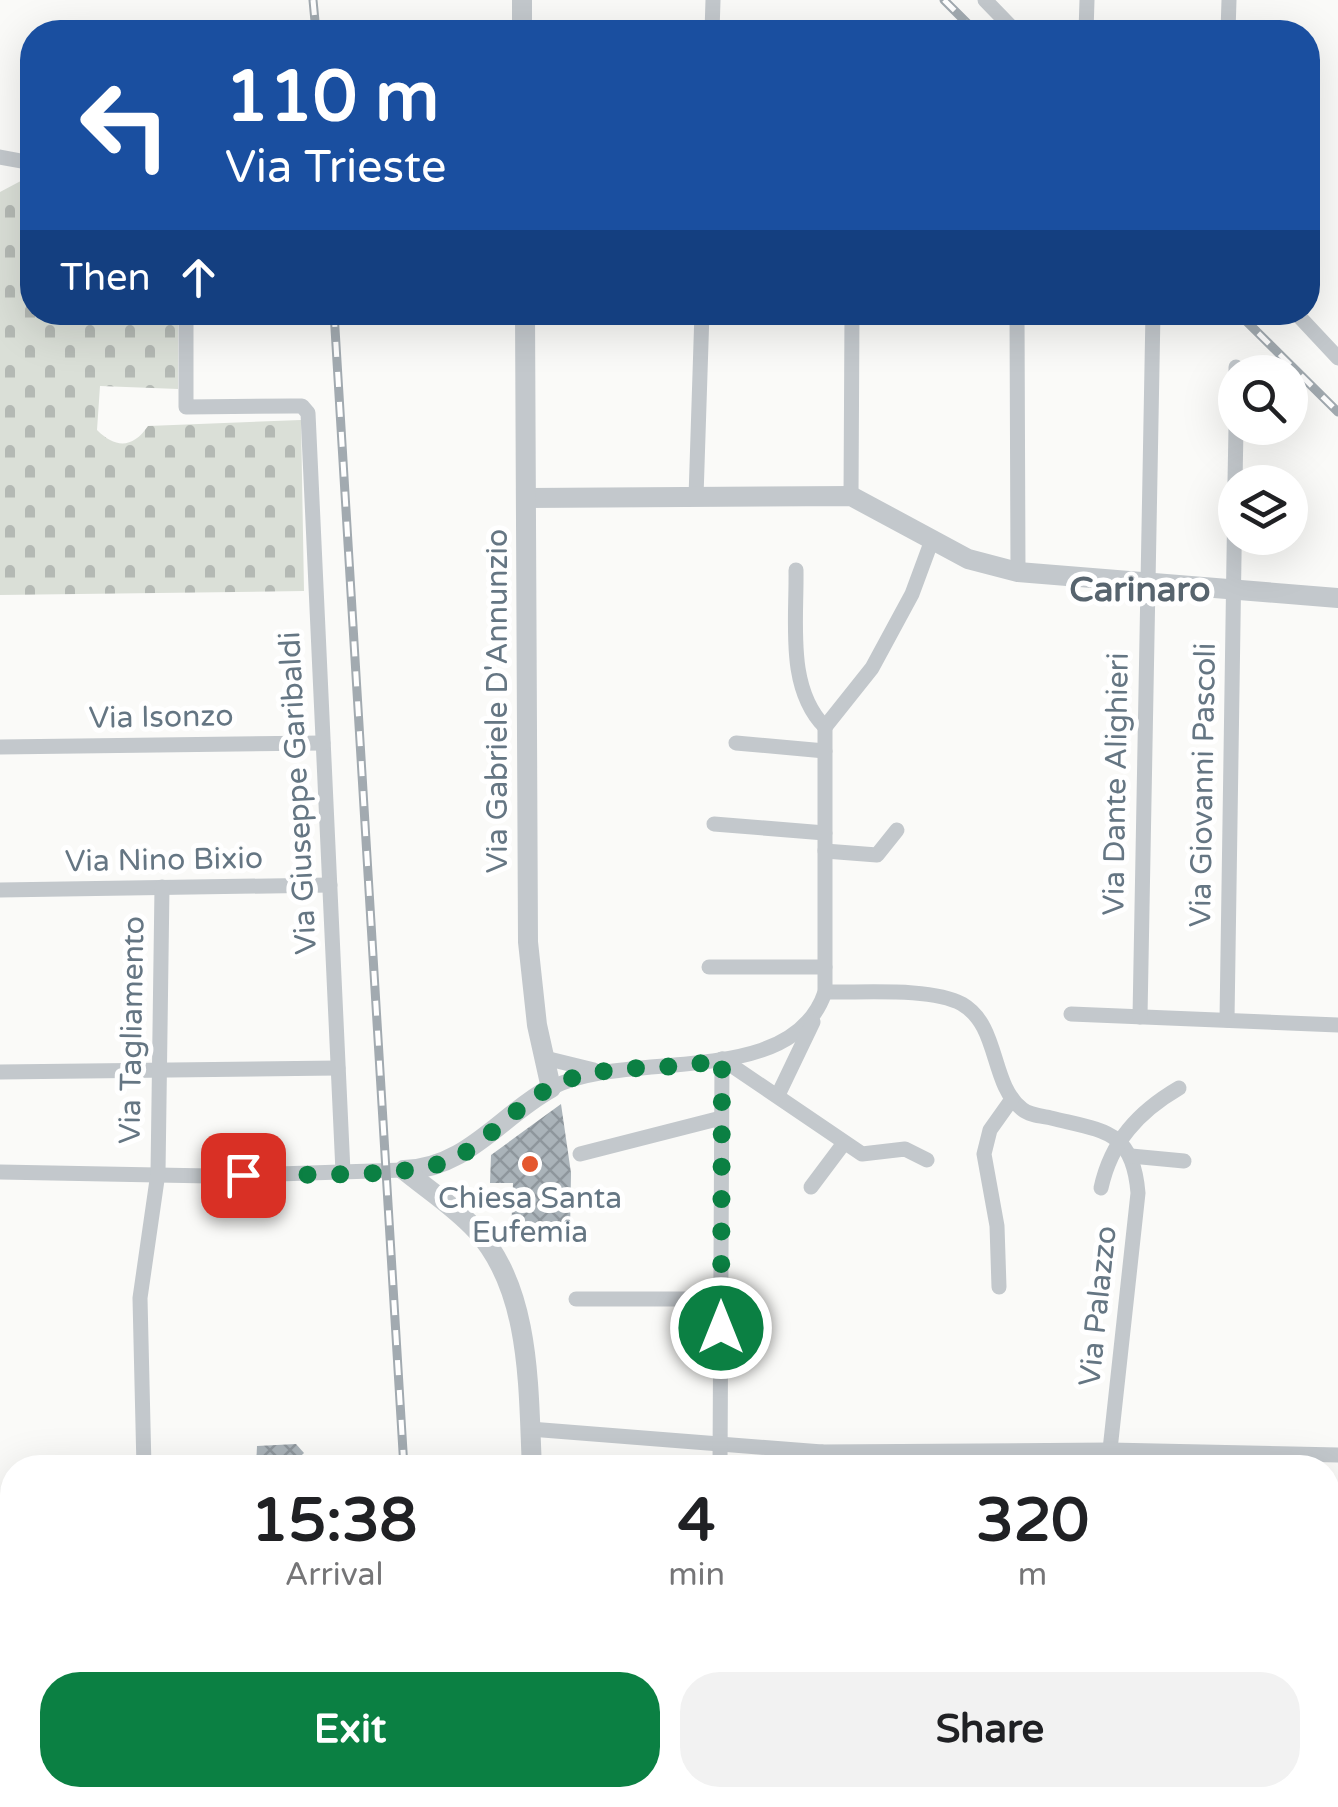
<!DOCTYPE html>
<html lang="en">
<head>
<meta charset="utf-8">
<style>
  body { margin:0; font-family:"Varela Round",sans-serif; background:#f2f2f2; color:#202124; height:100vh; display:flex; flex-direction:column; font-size:38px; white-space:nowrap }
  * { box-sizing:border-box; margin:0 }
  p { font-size:32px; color:#757577 }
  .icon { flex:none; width:55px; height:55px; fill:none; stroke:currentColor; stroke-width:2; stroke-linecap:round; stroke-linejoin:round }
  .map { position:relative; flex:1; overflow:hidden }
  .drawer { position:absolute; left:0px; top:1455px; width:1340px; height:352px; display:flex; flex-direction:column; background:#fff; border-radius:40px 40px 0 0; box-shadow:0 10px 40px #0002 }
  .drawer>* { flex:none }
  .banner { position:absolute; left:20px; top:20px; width:1300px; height:305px; border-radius:40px; box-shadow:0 10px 40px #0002; background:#1a4fa0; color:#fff; overflow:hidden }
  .tools { position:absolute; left:1218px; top:355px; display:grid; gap:20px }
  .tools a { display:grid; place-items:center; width:90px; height:90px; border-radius:50%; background:#fff; box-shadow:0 10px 40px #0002; font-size:50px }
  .pin { position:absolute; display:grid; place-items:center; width:85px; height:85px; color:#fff; margin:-42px; border-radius:20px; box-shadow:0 5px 15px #0006 }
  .me { position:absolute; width:110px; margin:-55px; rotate:0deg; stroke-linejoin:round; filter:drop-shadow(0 0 8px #0008) }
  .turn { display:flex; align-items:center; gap:35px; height:210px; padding:0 40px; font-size:45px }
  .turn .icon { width:130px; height:130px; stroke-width:2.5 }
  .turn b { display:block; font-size:70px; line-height:85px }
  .then { display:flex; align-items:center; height:95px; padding:0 40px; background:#0003; gap:20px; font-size:38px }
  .eta { display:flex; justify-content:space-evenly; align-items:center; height:170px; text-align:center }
  .eta b { font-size:60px; font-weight:800; line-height:70px }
  .primary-button { display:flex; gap:20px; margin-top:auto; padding:20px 40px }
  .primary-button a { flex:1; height:115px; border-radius:40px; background:#0b8043; color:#fff; font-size:40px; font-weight:800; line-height:115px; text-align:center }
  .primary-button a+a { background:#f2f2f2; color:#202124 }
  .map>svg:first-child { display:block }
</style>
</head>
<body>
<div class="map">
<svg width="1338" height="1807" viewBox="0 0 1338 1807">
  <defs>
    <pattern id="cemetery-stones" width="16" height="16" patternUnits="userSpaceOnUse" patternTransform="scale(2.5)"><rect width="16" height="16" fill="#dadfd7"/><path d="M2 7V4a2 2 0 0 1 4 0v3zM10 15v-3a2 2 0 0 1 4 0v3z" fill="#b4b9b4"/></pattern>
    <pattern id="park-tufts" width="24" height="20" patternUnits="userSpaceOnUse" patternTransform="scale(2.5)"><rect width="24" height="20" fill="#dadfd7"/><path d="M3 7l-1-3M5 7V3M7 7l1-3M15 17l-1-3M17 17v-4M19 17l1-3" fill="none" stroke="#b4b9b4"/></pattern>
    <pattern id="building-cross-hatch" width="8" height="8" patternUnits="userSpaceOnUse" patternTransform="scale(2.5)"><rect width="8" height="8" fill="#aab3b9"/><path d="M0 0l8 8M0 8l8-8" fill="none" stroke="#8e969c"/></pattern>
  </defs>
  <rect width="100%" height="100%" fill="#fafaf8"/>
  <g fill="#dadfd7">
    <path d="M2,1495H12V1614H3Z"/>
    <path d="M1328,1585H1338V1807H953V1795H1328Z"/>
  </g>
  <path fill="url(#cemetery-stones)" d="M32,175V312L178,313V389L100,386L97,430C116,449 133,448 148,426L301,420L304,591L0,595V192Z"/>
  <path fill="url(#park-tufts)" d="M1328,1585L1338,1586V1724H1328Z"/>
  <g fill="url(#building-cross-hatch)">
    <path d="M561,1104L571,1173L570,1232H511L513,1183H490L491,1155Z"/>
    <path d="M296,1444L304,1453L288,1468H256L257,1446Z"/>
  </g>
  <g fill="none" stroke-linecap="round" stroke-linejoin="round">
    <g stroke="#c3c8cc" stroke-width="15">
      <path d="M985,0L1016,32"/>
      <path d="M712,32L713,0"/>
      <path d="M1086,32L1087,0"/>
      <path d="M1228,32L1229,0"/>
      <path d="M0,157L32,163"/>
      <path d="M186,312V407L293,406H302L308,413L343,1172"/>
      <path d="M1017,312L1018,572"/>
      <path d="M1295,312L1338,358"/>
      <path d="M1236,372V367"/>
      <path d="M1235,482L1236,428"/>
      <path d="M851,496L852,312"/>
      <path d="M696,497L702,312"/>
      <path d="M796,570C797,621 786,688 825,727"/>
      <path d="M825,727L872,668L912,594L932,540"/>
      <path d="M736,743L825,751"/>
      <path d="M0,747L323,743"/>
      <path d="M714,824L825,833"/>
      <path d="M825,851L877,855L897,830"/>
      <path d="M0,890L330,885"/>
      <path d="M709,967H825"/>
      <path d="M825,992C861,993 931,987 962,1004C1000,1026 990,1084 1022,1109C1029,1115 1041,1116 1051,1118C1104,1131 1133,1130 1138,1193L1108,1468"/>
      <path d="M1071,1014L1338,1025"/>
      <path d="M1140,1017L1153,312"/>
      <path d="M1227,1020L1235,491"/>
      <path d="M545,1058L594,1070"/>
      <path d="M722,1059L862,1154L905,1149L927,1160"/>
      <path d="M0,1072L338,1068"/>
      <path d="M551,1088C626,1048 792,1091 825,992V727"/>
      <path d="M778,1095L813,1022"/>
      <path d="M580,1154L721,1118"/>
      <path d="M1131,1156L1184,1161"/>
      <path d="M0,1172L210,1176L404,1170"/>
      <path d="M811,1187L844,1143"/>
      <path d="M1101,1188C1111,1142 1138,1112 1179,1088"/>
      <path d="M999,1287L997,1226L984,1154L990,1130L1012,1099"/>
      <path d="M576,1299H721"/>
      <path d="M530,1429L822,1452L823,1468"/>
      <path d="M822,1452L1110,1450L1338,1455"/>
      <path d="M144,1468L140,1298L158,1173L162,887"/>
      <path d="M720,1468L722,1059"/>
      <path d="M1328,1574H1338"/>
      <path d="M1328,1729H1338"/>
    </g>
    <g stroke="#c3c8cc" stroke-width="20">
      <path d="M522,0V32"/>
      <path d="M527,498L851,496L968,559L1018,572L1338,598"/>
      <path d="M404,1170C467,1168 500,1116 551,1088L537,1025L528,942L525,312"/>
      <path d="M404,1170C427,1189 455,1207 476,1230C532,1291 528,1390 532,1468"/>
      <path d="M541,1795V1807"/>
    </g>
    <g stroke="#a2aab0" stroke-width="9">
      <g id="rail">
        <path d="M313,0L316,32"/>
        <path d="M944,0L976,32"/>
        <path d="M334,312L404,1468"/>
        <path d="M1237,312L1338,412"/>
        <path d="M422,1795L423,1807"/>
      </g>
    </g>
    <use href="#rail" stroke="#fff" stroke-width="5" stroke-dasharray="15" stroke-linecap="butt"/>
  </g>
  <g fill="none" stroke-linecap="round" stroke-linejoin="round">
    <path stroke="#0b8043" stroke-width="18" stroke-dasharray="0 32.4" d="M243,1175C296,1173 422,1181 463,1154C497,1132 524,1098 562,1082C613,1061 669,1073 722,1059L721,1328"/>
  </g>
  <circle fill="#e4572e" stroke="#fff" stroke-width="4" cx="530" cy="1164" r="10"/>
  <g text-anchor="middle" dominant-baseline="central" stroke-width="10" stroke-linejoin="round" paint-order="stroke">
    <g font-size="30" fill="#657683" stroke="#fff">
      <text transform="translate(497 701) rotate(-90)">Via Gabriele D'Annunzio</text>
      <text transform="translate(161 717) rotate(-1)">Via Isonzo</text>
      <text transform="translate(1116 784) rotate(-89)">Via Dante Alighieri</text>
      <text transform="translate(1203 785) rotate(-89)">Via Giovanni Pascoli</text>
      <text transform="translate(298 793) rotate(-93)">Via Giuseppe Garibaldi</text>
      <text transform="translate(164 860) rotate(-1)">Via Nino Bixio</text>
      <text transform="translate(132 1030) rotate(-89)">Via Tagliamento</text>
      <text transform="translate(1098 1306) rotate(-84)">Via Palazzo</text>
    </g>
    <g font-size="30" fill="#657683" stroke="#fff">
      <text x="530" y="1198">Chiesa Santa<tspan x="530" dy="34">Eufemia</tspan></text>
    </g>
    <g font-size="35" font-weight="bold" fill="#57646e" stroke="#fff">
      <text x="1140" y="590">Carinaro</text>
    </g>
  </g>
</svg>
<div class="tools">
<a><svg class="icon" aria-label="search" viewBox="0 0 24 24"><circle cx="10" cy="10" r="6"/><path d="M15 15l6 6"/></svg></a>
<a><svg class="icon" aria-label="layers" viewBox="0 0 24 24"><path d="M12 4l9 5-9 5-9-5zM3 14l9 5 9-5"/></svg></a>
</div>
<div class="pin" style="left:243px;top:1175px;background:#d93025"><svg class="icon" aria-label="arrive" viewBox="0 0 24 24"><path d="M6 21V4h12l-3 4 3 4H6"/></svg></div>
<svg class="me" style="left:721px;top:1328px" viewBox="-20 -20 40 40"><circle r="17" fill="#0b8043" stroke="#fff" stroke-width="3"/><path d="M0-11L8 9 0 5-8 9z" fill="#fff"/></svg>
<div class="banner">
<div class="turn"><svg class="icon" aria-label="left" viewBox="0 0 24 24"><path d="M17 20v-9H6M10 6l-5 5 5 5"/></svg><div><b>110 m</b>Via Trieste</div></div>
<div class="then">Then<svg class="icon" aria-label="ahead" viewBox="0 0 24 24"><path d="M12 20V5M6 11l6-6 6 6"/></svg></div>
</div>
<section class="drawer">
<div class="eta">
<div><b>15:38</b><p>Arrival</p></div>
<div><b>4</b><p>min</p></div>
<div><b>320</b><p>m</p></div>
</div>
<div class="primary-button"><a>Exit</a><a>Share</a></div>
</section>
</div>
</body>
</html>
